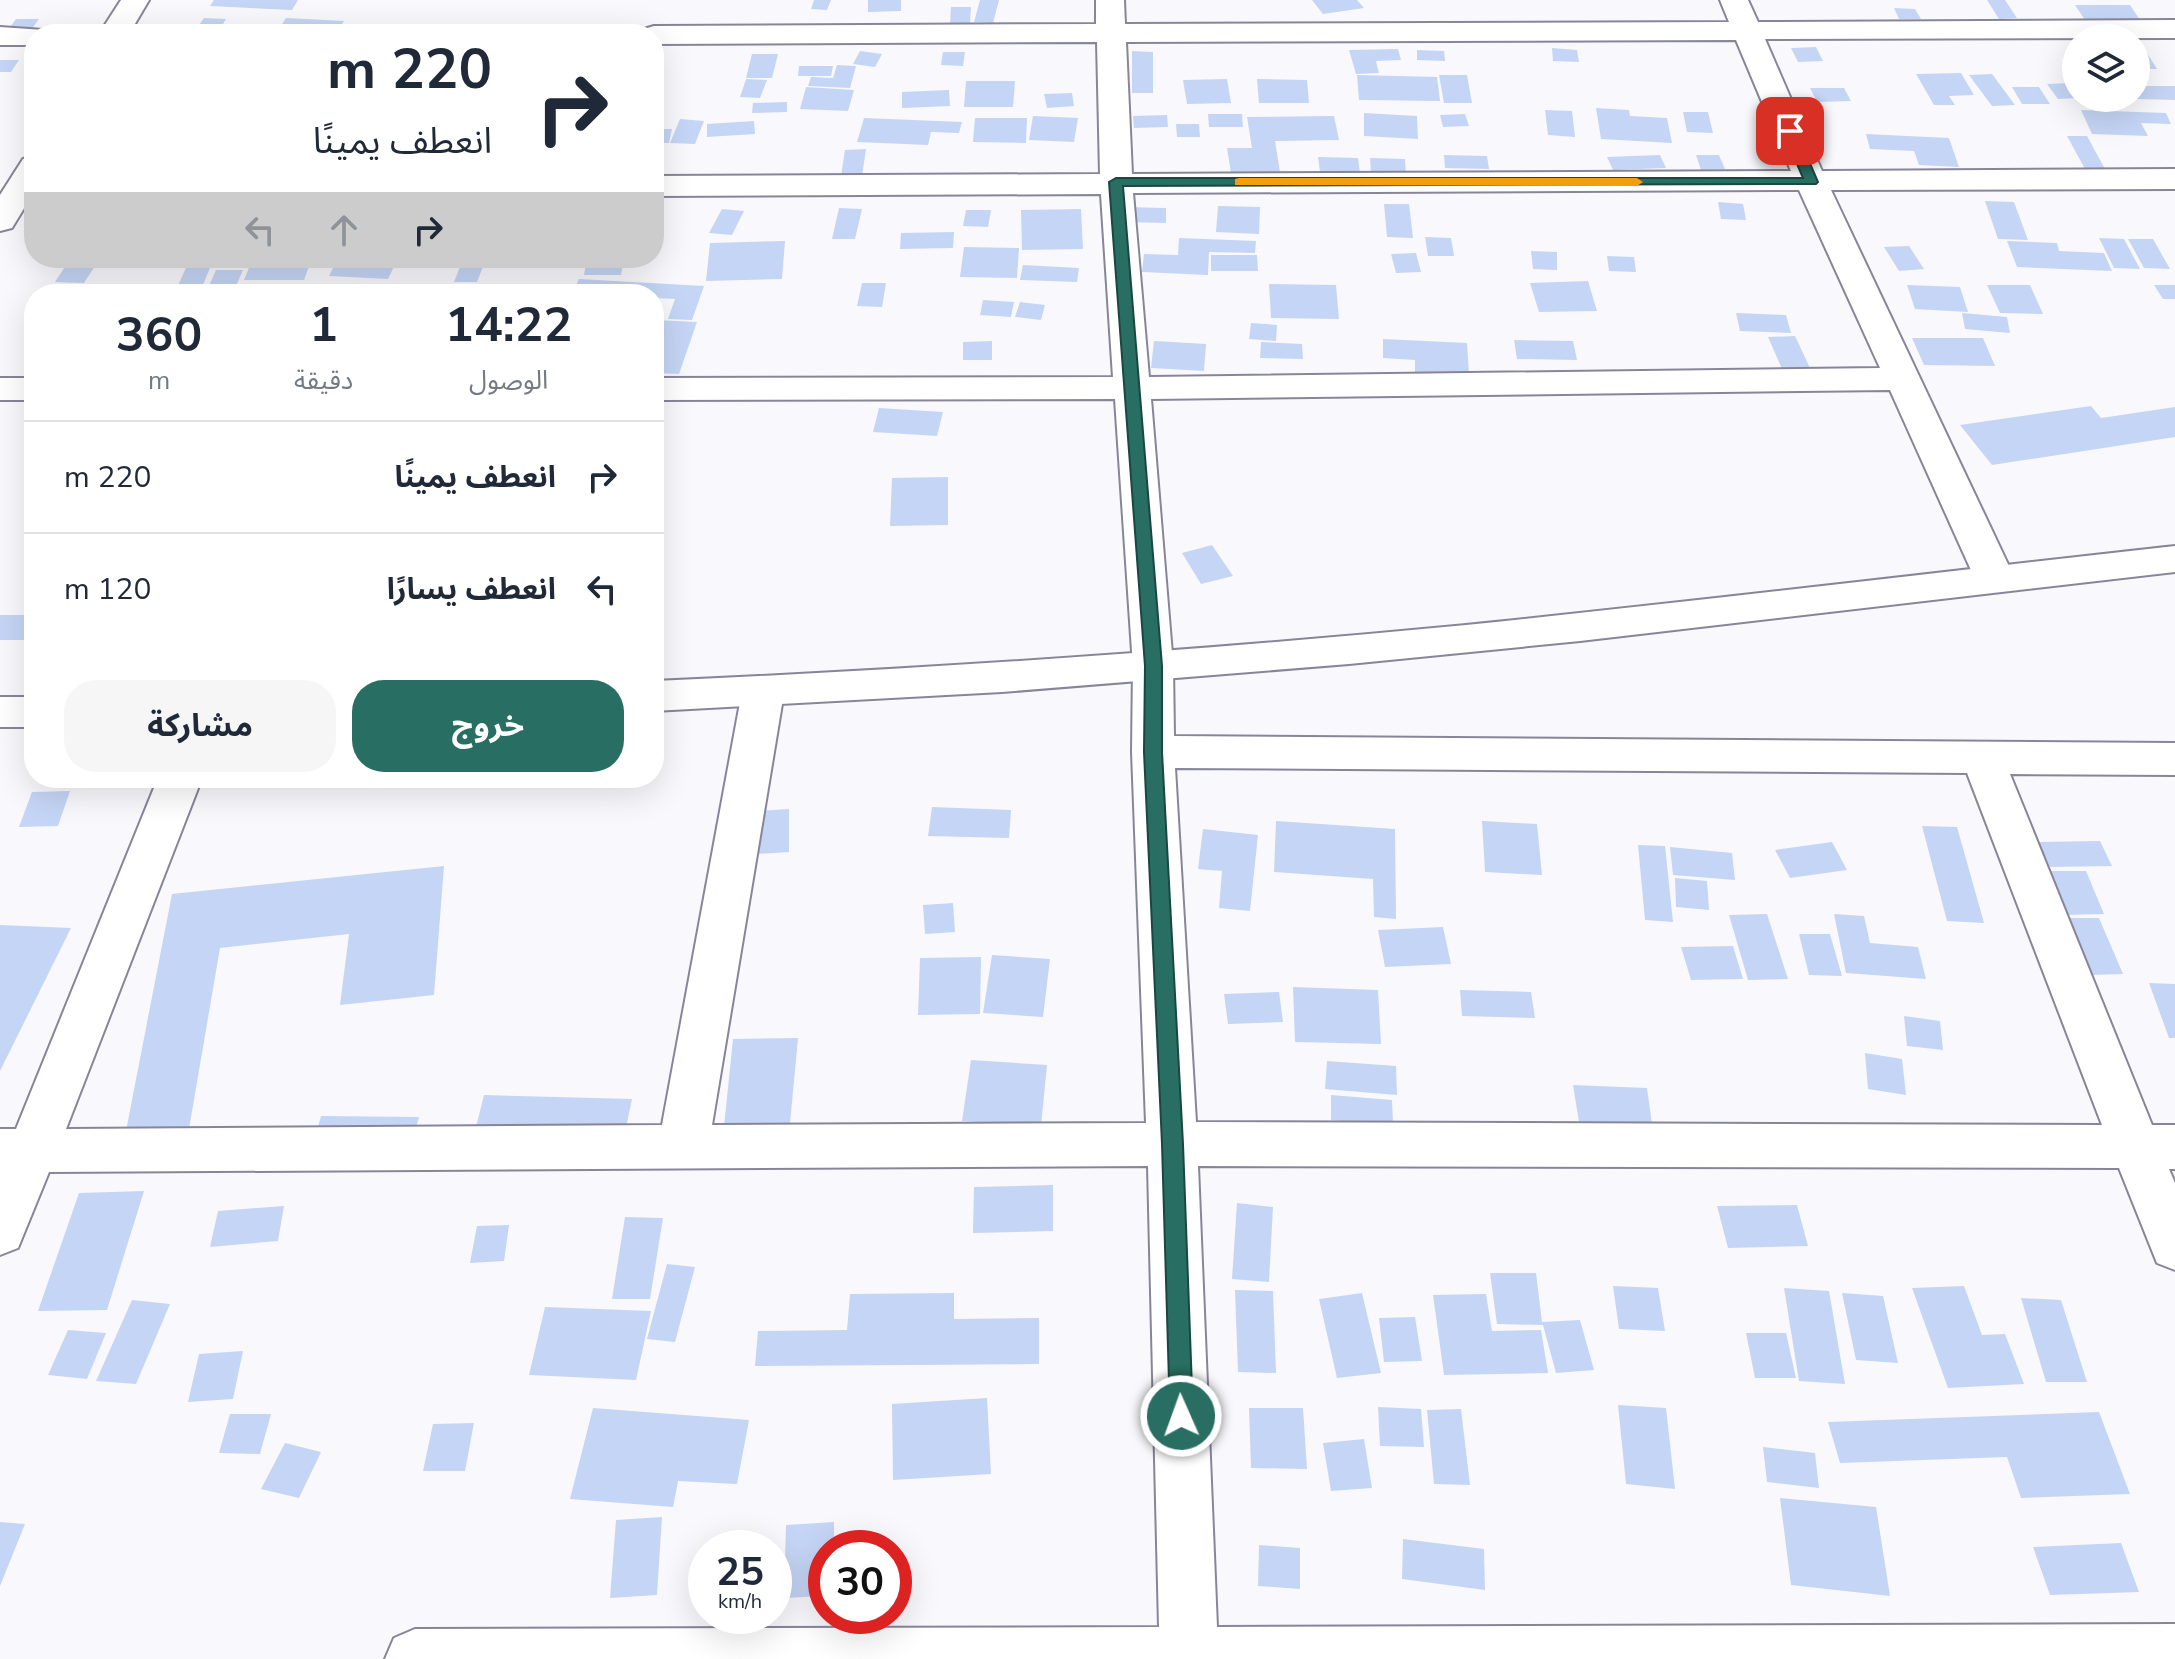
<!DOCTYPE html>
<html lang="ar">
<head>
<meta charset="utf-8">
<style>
  body { margin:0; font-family:"Nunito Sans","Noto Sans Arabic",sans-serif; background:#f6f6f7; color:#1f2937; direction:rtl; height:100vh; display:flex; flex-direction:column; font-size:30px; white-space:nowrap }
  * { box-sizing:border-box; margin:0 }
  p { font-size:26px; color:#747a83 }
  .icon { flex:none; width:44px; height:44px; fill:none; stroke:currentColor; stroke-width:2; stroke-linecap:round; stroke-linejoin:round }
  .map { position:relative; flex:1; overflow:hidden; direction:ltr }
  .panel { position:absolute; left:24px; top:284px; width:640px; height:504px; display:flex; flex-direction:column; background:#fff; border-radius:32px; box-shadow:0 8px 32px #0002; direction:rtl }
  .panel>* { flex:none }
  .top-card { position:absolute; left:24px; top:24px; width:640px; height:244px; border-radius:32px; box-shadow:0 8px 32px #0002; direction:rtl; background:#fff; color:#1f2937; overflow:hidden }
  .tools { position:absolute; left:2062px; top:24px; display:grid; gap:16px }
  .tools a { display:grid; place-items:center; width:88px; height:88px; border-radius:50%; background:#fff; box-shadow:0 8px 32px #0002; font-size:40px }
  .speed { position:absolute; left:688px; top:1530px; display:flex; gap:16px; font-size:40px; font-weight:700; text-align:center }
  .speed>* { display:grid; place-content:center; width:104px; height:104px; border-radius:50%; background:#fff; box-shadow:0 8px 32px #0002; line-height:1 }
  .speed small { font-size:20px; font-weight:400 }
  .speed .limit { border:12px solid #d22; background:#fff; color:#111 }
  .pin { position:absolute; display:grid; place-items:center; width:68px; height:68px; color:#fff; margin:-34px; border-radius:16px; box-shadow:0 4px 12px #0006 }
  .me { position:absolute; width:88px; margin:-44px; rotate:358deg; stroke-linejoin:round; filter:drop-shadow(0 0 6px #0008) }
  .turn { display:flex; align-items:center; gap:28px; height:168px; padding:0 40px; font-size:36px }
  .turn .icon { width:104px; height:104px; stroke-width:2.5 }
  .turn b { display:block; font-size:56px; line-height:68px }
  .lanes { display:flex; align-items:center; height:76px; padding:0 40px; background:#0003; justify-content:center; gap:40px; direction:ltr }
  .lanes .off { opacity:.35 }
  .eta { display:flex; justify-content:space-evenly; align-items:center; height:136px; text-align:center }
  .eta b { font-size:48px; font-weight:700; line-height:56px }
  .primary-button { display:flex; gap:16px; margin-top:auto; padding:16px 40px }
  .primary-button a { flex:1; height:92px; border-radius:32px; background:#286e62; color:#fff; font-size:32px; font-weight:700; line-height:92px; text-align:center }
  .primary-button a+a { background:#f6f6f7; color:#1f2937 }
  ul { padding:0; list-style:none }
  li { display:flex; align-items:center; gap:24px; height:112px; padding:0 40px; border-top:2px solid #e0e1e3 }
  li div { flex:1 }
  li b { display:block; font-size:30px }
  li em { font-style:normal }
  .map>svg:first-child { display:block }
</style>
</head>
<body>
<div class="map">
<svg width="2175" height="1659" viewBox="0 0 2175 1659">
  <rect width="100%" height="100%" fill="#f9f9fd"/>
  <g fill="#c5d5f5">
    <path d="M214,0H298L292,10L210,6Z"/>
    <path d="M814,0H831L827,10L811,9Z"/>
    <path d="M868,0H901V11L868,12Z"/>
    <path d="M980,0H999L993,23L974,22Z"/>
    <path d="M1312,0H1357L1364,8L1323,14Z"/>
    <path d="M1987,0H2005L2017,18L1999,19Z"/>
    <path d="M2075,5H2130L2140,20H2085Z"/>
    <path d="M951,7H971L970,24H950Z"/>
    <path d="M1894,8L1915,9L1921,19H1899Z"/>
    <path d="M204,18L226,19L219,31H195Z"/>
    <path d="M286,18L344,21L337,32L279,29Z"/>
    <path d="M16,19H39L31,30H8Z"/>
    <path d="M2136,45H2142L2157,69H2136Z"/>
    <path d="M1816,47L1823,61L1798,62L1791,48Z"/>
    <path d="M1552,48L1577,50L1579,62L1553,61Z"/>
    <path d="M1398,49L1401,60L1376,61L1379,73L1356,74L1349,50Z"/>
    <path d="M1417,50L1444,51L1445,61L1417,60Z"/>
    <path d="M860,51L882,54L875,67L853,64Z"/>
    <path d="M1132,51L1153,52V93H1132Z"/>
    <path d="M943,52H965L963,66L941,65Z"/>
    <path d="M752,54H778L772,78H746Z"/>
    <path d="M0,60H19L11,72H0Z"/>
    <path d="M837,65L856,66L850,88L808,86L811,77L833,78Z"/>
    <path d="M799,66H833L831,76H798Z"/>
    <path d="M1961,73L1974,95L1949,96L1955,105H1934L1916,74Z"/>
    <path d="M1992,74L2015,105L1992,106L1969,75Z"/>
    <path d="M1357,75L1437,77L1440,101L1359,100Z"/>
    <path d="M1439,75H1467L1472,103H1444Z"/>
    <path d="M746,79L767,80L760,98L740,97Z"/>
    <path d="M1227,79L1231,103L1187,104L1183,80Z"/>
    <path d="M1257,79L1307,80L1309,103H1259Z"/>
    <path d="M966,81H1015L1013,107H964Z"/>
    <path d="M2072,83L2076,88V98L2058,99L2047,84Z"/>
    <path d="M2136,86H2175V100L2136,99Z"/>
    <path d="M806,87L854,90L848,111L800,109Z"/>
    <path d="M2012,87H2039L2050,104H2022Z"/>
    <path d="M1810,88H1844L1851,101L1817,102Z"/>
    <path d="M949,90L950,106L902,108V92Z"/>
    <path d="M1072,93L1074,106L1047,108L1044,94Z"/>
    <path d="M787,102V112L752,113L753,103Z"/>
    <path d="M1596,108L1629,110L1630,116L1667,118L1672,143L1601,139Z"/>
    <path d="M1545,110L1572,111L1575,137L1548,135Z"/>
    <path d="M2081,110L2166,113L2171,124L2141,123L2148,136L2092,134Z"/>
    <path d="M1683,112H1708L1713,133L1687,132Z"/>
    <path d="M1364,113L1417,116L1418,139L1364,136Z"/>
    <path d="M1208,114H1242L1243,127H1209Z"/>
    <path d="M1465,114L1469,126L1443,127L1440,115Z"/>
    <path d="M1167,115L1168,127L1134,128L1133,116Z"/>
    <path d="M1033,116L1078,118L1074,142L1029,140Z"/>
    <path d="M1334,116L1339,140L1275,141L1280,172L1231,173L1227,148H1252L1247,117Z"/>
    <path d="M864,118L962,122L959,133L931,132L928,145L857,142Z"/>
    <path d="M975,118H1027L1026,143L973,142Z"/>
    <path d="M680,119L704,121L695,144L670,143Z"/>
    <path d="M754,121L755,134L707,137V124Z"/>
    <path d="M1176,124H1199L1200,137H1177Z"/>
    <path d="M654,129H672L669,143H654Z"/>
    <path d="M1866,134L1949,138L1959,167L1919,165L1914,151L1870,149Z"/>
    <path d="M2067,136H2087L2105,169H2085Z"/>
    <path d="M866,149L862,176H841L845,150Z"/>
    <path d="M1444,155L1487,156L1489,169L1445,168Z"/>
    <path d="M1660,155L1666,168L1613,170L1607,157Z"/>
    <path d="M1696,155H1719L1725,169L1701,170Z"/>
    <path d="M1318,157L1358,158L1360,173L1320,172Z"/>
    <path d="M1370,158L1405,159L1406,175L1371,173Z"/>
    <path d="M1985,201L2014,202L2028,240L1998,239Z"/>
    <path d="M1718,202L1743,204L1746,220L1721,219Z"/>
    <path d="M1384,204H1409L1413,238L1387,237Z"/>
    <path d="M1218,206L1260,207L1259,234L1216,232Z"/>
    <path d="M1124,207L1166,208V223L1124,222Z"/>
    <path d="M839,208L862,209L855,239H832Z"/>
    <path d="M722,209L744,211L732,235L709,233Z"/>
    <path d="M1081,209L1083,249L1022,250L1021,210Z"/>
    <path d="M966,210H991L988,227L963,226Z"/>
    <path d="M954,232L953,248L900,249L901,233Z"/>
    <path d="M1425,237L1451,238L1454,256H1428Z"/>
    <path d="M1179,238L1256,241L1255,253L1209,252L1208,275L1142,272L1144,254L1178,255Z"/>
    <path d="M2099,238L2124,239L2140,269L2114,268Z"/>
    <path d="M2128,239H2153L2170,269L2144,268Z"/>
    <path d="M785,241L782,279L706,281L710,243Z"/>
    <path d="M2007,241L2057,243L2059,251L2104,253L2112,271L2017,267Z"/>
    <path d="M1909,246L1924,269L1899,271L1884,247Z"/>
    <path d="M964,247L1019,248L1017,278L960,277Z"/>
    <path d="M1531,251L1557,252V270L1533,269Z"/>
    <path d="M1416,253L1421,272L1396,273L1391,254Z"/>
    <path d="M1211,255H1257L1258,271H1211Z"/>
    <path d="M1607,256L1634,257L1636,272L1609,271Z"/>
    <path d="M105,258H129L123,268L98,267Z"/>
    <path d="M253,258H312L304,280H244Z"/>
    <path d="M338,258H398L388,279L329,276Z"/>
    <path d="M587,258H624L621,275H584Z"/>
    <path d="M463,259H486L477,282H454Z"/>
    <path d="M188,263H212L202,287L177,288Z"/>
    <path d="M66,265L95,266L84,283L55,282Z"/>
    <path d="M1023,265L1079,268L1077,282L1020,280Z"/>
    <path d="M216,270H243L236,286H209Z"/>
    <path d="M579,279L704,286L692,320L668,319L675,299L654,298V294L573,293Z"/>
    <path d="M1588,281L1597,311L1539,312L1530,283Z"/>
    <path d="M862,283H886L882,307L857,306Z"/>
    <path d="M1269,284L1336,285L1339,319L1271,318Z"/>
    <path d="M1907,285L1960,287L1968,312L1915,309Z"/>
    <path d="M1987,285H2030L2043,314L2000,313Z"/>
    <path d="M2154,285H2175V299H2163Z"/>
    <path d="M519,286L549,287L546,294H517Z"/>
    <path d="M428,287L508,292V294H425Z"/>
    <path d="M983,300L1014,302L1011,317L980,315Z"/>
    <path d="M1020,302L1045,305L1041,320L1015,317Z"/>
    <path d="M1736,313L1786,315L1791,333L1740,331Z"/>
    <path d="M1962,313L2007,317L2010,333L1965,329Z"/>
    <path d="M654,320L697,322L679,374L654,373Z"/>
    <path d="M1251,323L1277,325L1276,341L1249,339Z"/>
    <path d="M1795,336L1810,368L1782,369L1768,337Z"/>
    <path d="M1912,338H1983L1995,366L1924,365Z"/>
    <path d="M1383,339L1467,343L1469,374L1415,372V360L1383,358Z"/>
    <path d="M1514,340L1573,341L1577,360L1517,359Z"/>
    <path d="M992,341V360H963V342Z"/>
    <path d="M1154,341L1206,344L1204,371L1151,368Z"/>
    <path d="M1261,342L1302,344L1303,359L1260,358Z"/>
    <path d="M2091,406L2101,418L2175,407V437L1992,465L1960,425Z"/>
    <path d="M879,408L943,412L937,436L873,432Z"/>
    <path d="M948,477V525L890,526L892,478Z"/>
    <path d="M1212,545L1233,576L1201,584L1182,553Z"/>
    <rect x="0" y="615" width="34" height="25"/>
    <path d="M70,791L58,826L19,827L32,792Z"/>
    <path d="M932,807L1011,810L1009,838L928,836Z"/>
    <path d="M789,809V852L741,855L742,812Z"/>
    <path d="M1276,821L1395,829L1396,919L1374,917L1373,879L1274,872Z"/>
    <path d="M1482,821L1537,824L1542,875L1485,872Z"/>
    <path d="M1922,826L1957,827L1984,923L1947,921Z"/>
    <path d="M1203,829L1258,835L1250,911L1219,908L1222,871L1198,869Z"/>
    <path d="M2100,841L2112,866L2050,867L2039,842Z"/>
    <path d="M1832,842L1847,870L1790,878L1775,850Z"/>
    <path d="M1638,845L1665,846L1673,922L1645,920Z"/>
    <path d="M1670,847L1732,853L1735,880L1673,875Z"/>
    <path d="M444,866L434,995L340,1005L349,934L220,948L189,1129L125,1136L172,894Z"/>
    <path d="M2047,871H2086L2104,914L2065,915Z"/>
    <path d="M1675,878L1707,881L1709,910L1676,907Z"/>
    <path d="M953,903L955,932L925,934L923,905Z"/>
    <path d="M1767,914L1788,979L1748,980L1729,915Z"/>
    <path d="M1834,914L1864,916L1870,943L1918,947L1926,979L1846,973Z"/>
    <path d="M2068,918H2099L2123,974L2091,975Z"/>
    <path d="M0,925L71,928L0,1071Z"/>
    <path d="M1443,927L1451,964L1385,967L1378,930Z"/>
    <path d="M1799,934H1830L1842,976L1809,975Z"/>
    <path d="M1733,946L1743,979L1691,980L1681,947Z"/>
    <path d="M992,955L1050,959L1043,1017L983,1013Z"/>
    <path d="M981,957L980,1014L918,1015L920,958Z"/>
    <path d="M2149,983L2175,984V1038H2169Z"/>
    <path d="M1293,987L1378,990L1381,1044L1295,1042Z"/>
    <path d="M1460,990L1531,992L1535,1018L1462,1016Z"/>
    <path d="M1279,992L1283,1022L1228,1024L1224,994Z"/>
    <path d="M1904,1016L1940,1021L1943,1050L1907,1046Z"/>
    <path d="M798,1038L788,1145L722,1146L733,1039Z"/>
    <path d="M1865,1053L1902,1059L1906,1095L1868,1089Z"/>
    <path d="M971,1060L1047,1065L1041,1126L962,1121Z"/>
    <path d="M1327,1061L1396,1066L1397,1095L1325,1089Z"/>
    <path d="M1573,1085L1647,1088L1652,1124L1579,1122Z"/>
    <path d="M484,1095L632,1099L625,1132L476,1127Z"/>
    <path d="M1331,1095L1392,1100L1393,1125L1331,1120Z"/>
    <path d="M321,1116L419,1117L412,1142L314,1141Z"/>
    <path d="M1053,1185V1231L973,1233L974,1187Z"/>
    <path d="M144,1191L107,1310L38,1311L79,1193Z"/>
    <path d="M1237,1203L1273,1207L1269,1282L1232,1279Z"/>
    <path d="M1797,1205L1808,1246L1728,1248L1717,1206Z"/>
    <path d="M284,1206L278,1241L210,1247L218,1211Z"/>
    <path d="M625,1217L663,1218L650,1299H612Z"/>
    <path d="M509,1225L504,1261L470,1263L477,1226Z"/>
    <path d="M667,1264L695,1267L675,1342L647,1339Z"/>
    <path d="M1490,1273H1536L1542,1322L1580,1320L1594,1370L1556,1373L1543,1325L1497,1324Z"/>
    <path d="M1613,1286L1658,1288L1665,1331L1619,1329Z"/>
    <path d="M1964,1286L1982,1335L2005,1334L2024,1384L1948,1388L1912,1288Z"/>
    <path d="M1784,1288L1829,1291L1845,1384L1799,1381Z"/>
    <path d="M1235,1290L1273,1291L1276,1373L1238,1372Z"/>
    <path d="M954,1293V1319L1039,1318V1364L755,1366L758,1331L847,1330L850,1294Z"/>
    <path d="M1362,1293L1381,1373L1337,1378L1319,1299Z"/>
    <path d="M1842,1293L1883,1296L1898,1363L1856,1360Z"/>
    <path d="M1486,1294L1492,1331L1541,1330L1548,1373L1444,1375L1433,1295Z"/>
    <path d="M2021,1298L2061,1300L2087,1382H2046Z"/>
    <path d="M132,1300L170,1304L136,1384L96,1381Z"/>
    <path d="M545,1307L651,1311L636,1380L529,1375Z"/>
    <path d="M1415,1317L1422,1361L1384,1362L1379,1318Z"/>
    <path d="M68,1330L106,1333L87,1379L48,1375Z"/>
    <path d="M1746,1333H1786L1796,1378H1755Z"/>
    <path d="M243,1351L233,1399L188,1402L199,1354Z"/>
    <path d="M987,1398L991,1474L893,1480L892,1404Z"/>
    <path d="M1618,1405L1666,1408L1675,1489L1626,1484Z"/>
    <path d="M1378,1407L1421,1409L1424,1447L1380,1446Z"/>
    <path d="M593,1408L749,1420L737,1484L678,1481L673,1507L570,1499Z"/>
    <path d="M1249,1408H1303L1307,1469L1251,1468Z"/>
    <path d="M1461,1409L1470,1485L1434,1484L1427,1410Z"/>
    <path d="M2099,1412L2130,1494L2021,1498L2007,1457L1840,1463L1828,1422Z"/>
    <path d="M230,1414H271L260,1454L219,1453Z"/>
    <path d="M474,1423L465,1471H423L433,1424Z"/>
    <path d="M1364,1439L1372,1488L1331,1491L1323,1443Z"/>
    <path d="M285,1443L321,1452L299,1498L261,1489Z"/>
    <path d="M1763,1447L1815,1453L1819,1488L1767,1482Z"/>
    <path d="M1780,1498L1876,1507L1890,1596L1791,1585Z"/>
    <path d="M662,1517L657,1595L610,1598L616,1520Z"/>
    <path d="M0,1522L25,1524L0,1586Z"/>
    <path d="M834,1522V1548H826V1596L784,1598L786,1525Z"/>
    <path d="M1403,1539L1484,1549L1485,1590L1402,1579Z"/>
    <path d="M2121,1543L2139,1592L2050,1595L2033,1547Z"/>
    <path d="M1259,1545L1300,1548V1589L1258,1586Z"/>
  </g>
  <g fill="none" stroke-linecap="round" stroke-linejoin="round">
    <g stroke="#878699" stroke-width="4">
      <g id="street">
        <path d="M121,0H149L129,34H99Z"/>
        <path d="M1096,0H1124L1125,24L1729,22L1720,0H1748L1758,22L2175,20V38L1765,39L1822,171L2175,169V189L1831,190L2015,579L2009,589L1995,592L1981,589L1975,579L1890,390L1151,399L1173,666L1174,736L2175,743V775L2010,774L2152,1125H2175V1169H2169L2175,1183V1270L2157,1263L2119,1168L1198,1166L1217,1627L2175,1624V1659H385L394,1638L415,1629L1159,1627L1148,1166L49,1172L18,1248L0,1255V1129H16L158,778H202L66,1129L662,1125L742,692L748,681L763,677L778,681L784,692L712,1125L1146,1123L1132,752L1133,666L1115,399L654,400V378L1113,377L1101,194L654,196V176L1100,174L1097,42L654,44V34H640L644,29L654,26L1096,24ZM1736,40L1791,171L1132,174L1126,42ZM1799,190L1880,368L1149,377L1133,193ZM1175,768L1967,773L2102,1125L1196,1122Z"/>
        <path d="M0,27L44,30L47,34H34V45H0Z"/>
        <path d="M34,156V192L12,228L0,231V195L23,159Z"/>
        <rect x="0" y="378" width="34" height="22"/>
      </g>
    </g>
    <g stroke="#878699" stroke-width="4">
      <g id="primary">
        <path d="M2175,546V572L1580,641L1349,664L1002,692L654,711V681C925,669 1196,651 1466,625C1702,601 1939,572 2175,546Z"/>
        <rect x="0" y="697" width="34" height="30"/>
      </g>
    </g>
    <use href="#street" fill="#fff" fill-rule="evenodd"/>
    <use href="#primary" fill="#fff" fill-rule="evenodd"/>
  </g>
  <path fill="#286e62" stroke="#1a4840" stroke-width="2" d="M1790,128L1796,131L1818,182L1816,184L1123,186L1162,666V752L1183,1144L1193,1416L1189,1424L1181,1427L1173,1424L1170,1416L1162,1144L1144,752L1145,666L1109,182L1116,178H1803L1783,131Z"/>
  <path fill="#f59e0b" d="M1239,178H1637L1643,182L1637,186L1235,185V179Z"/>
</svg>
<div class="tools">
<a><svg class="icon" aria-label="layers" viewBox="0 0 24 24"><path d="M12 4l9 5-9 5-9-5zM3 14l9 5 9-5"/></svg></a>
</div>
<div class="speed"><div>25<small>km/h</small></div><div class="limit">30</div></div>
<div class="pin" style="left:1790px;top:131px;background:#d93025"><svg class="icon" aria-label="arrive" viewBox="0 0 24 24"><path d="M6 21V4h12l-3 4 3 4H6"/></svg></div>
<svg class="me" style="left:1181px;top:1416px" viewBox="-20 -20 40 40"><circle r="17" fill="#286e62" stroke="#fff" stroke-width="3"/><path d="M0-11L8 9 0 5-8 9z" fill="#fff"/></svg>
<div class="top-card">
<div class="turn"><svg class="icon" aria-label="right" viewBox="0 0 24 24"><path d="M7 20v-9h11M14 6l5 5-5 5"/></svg><div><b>220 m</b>انعطف يمينًا</div></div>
<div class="lanes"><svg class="icon off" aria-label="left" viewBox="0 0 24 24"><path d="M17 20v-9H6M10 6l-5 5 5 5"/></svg><svg class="icon off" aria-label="ahead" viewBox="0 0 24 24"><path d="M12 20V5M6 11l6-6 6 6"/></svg><svg class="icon" aria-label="right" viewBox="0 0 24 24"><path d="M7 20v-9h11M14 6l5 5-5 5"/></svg></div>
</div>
<section class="panel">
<div class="eta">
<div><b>14:22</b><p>الوصول</p></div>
<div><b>1</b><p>دقيقة</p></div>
<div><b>360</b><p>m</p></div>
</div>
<ul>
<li><svg class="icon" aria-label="right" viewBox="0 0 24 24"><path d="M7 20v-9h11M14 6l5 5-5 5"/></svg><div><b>انعطف يمينًا</b></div><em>220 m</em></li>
<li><svg class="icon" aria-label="left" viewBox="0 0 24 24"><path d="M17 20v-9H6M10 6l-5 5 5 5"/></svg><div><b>انعطف يسارًا</b></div><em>120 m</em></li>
</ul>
<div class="primary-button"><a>خروج</a><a>مشاركة</a></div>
</section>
</div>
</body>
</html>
